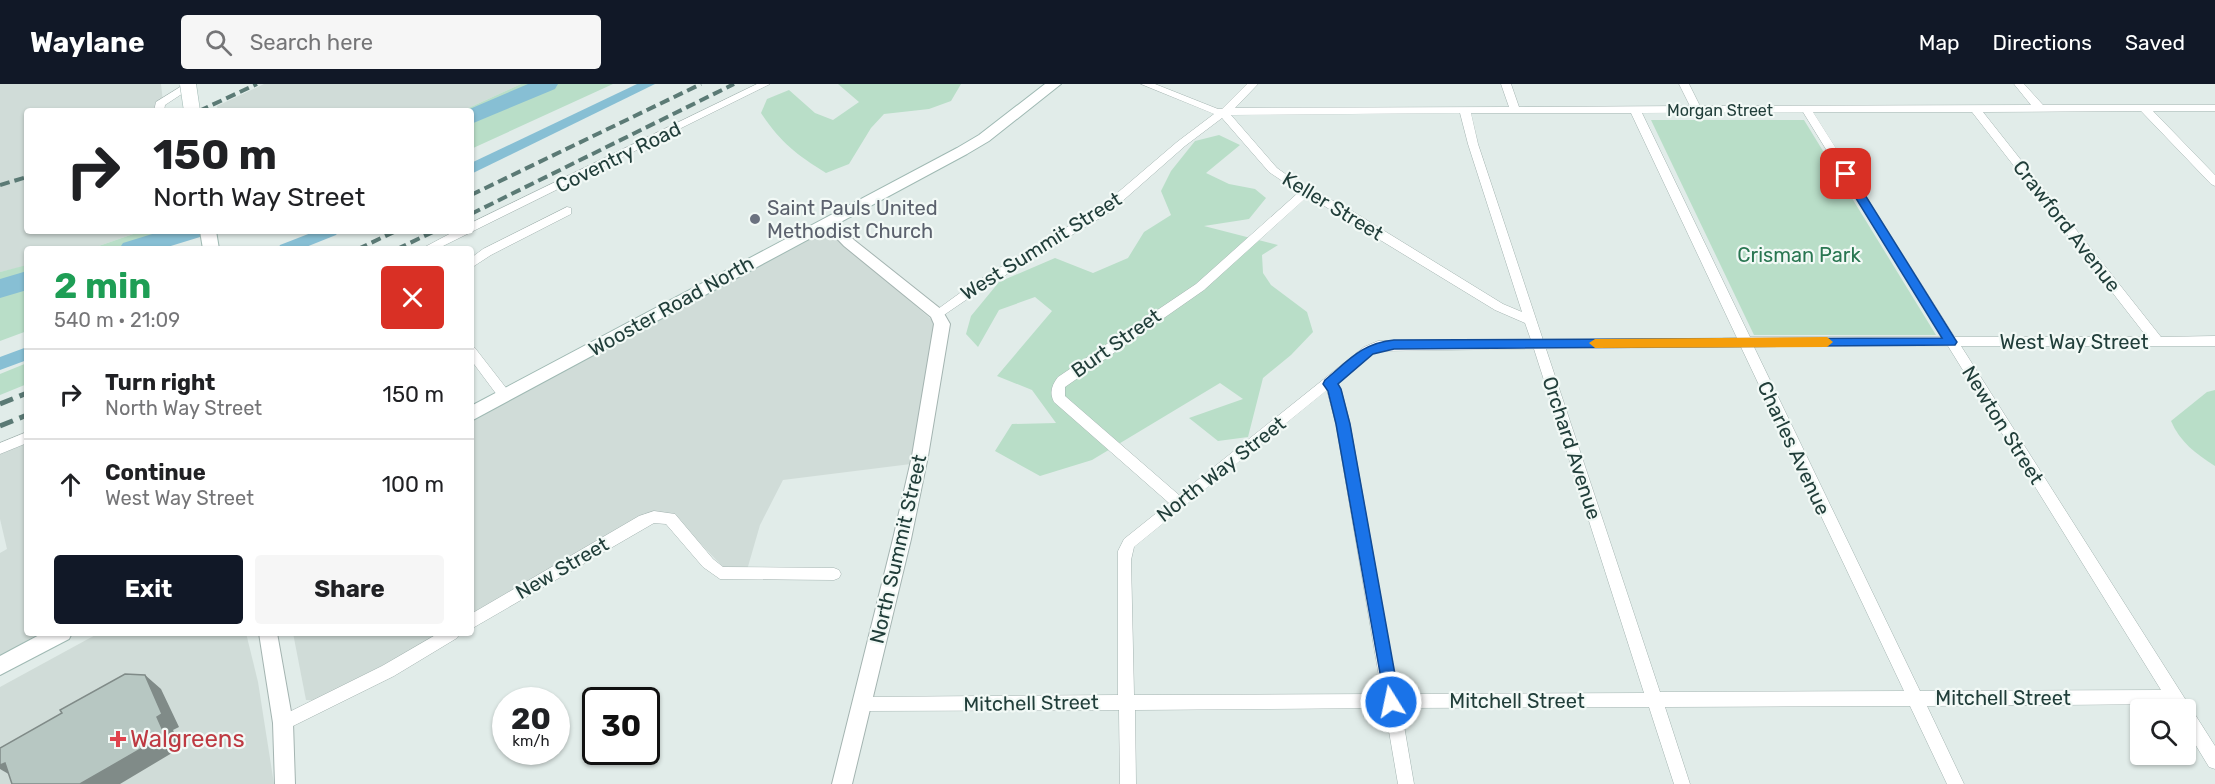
<!DOCTYPE html>
<html lang="en">
<head>
<meta charset="utf-8">
<style>
  body { margin:0; font-family:Rubik,sans-serif; background:#f6f6f6; color:#202124; height:100vh; display:flex; flex-direction:column; font-size:22px; white-space:nowrap }
  * { box-sizing:border-box; margin:0 }
  p { font-size:20px; color:#757577 }
  .icon { flex:none; width:33px; height:33px; fill:none; stroke:currentColor; stroke-width:2; stroke-linecap:round; stroke-linejoin:round }
  .map { position:relative; flex:1; overflow:hidden }
  .drawer { position:absolute; left:24px; top:162px; width:450px; height:390px; display:flex; flex-direction:column; background:#fff; border-radius:6px; box-shadow:0 2px 4px #0004 }
  .drawer>* { flex:none }
  .top-card { position:absolute; left:24px; top:24px; width:450px; height:126px; border-radius:6px; box-shadow:0 2px 4px #0004; background:#fff; color:#202124; overflow:hidden }
  .fabs { position:absolute; left:2130px; top:615px; display:grid; gap:12px }
  .fabs a { display:grid; place-items:center; width:66px; height:66px; border-radius:6px; background:#fff; box-shadow:0 2px 4px #0004; font-size:30px }
  .speed { position:absolute; left:492px; top:603px; display:flex; gap:12px; font-size:30px; font-weight:700; text-align:center }
  .speed>* { display:grid; place-content:center; width:78px; height:78px; border-radius:50%; background:#fff; box-shadow:0 2px 4px #0004; line-height:1 }
  .speed small { font-size:15px; font-weight:400 }
  .speed .limit { border:3px solid #111; border-radius:9px; background:#fff; color:#111 }
  .pin { position:absolute; display:grid; place-items:center; width:51px; height:51px; color:#fff; margin:-26px; border-radius:12px; box-shadow:0 3px 9px #0006 }
  .me { position:absolute; width:66px; margin:-33px; rotate:350deg; stroke-linejoin:round; filter:drop-shadow(0 0 4px #0008) }
  .turn { display:flex; align-items:center; gap:21px; height:126px; padding:0 30px; font-size:27px }
  .turn .icon { width:78px; height:78px; stroke-width:2.5 }
  .turn b { display:block; font-size:42px; line-height:51px }
  .round { display:grid; place-items:center; flex:none; width:63px; height:63px; border-radius:6px; background:#f6f6f6 }
  .overview { display:flex; align-items:center; justify-content:space-between; height:102px; padding:0 30px }
  h1 { font-size:36px; font-weight:700; line-height:45px; color:#1e9e55 }
  .primary-button { display:flex; gap:12px; margin-top:auto; padding:12px 30px }
  .primary-button a { flex:1; height:69px; border-radius:6px; background:#111827; color:#fff; font-size:24px; font-weight:700; line-height:69px; text-align:center }
  .primary-button a+a { background:#f6f6f6; color:#202124 }
  ul { padding:0; list-style:none }
  li { display:flex; align-items:center; gap:18px; height:90px; padding:0 30px; border-top:2px solid #e0e0e0 }
  li div { flex:1 }
  li b { display:block; font-size:22px }
  li em { font-style:normal }
  header { display:flex; align-items:center; gap:36px; box-sizing:border-box; height:84px; padding:0 30px; background:#111827; color:#fff }
  header strong { font-size:28px }
  nav { display:flex; gap:33px; margin-inline-start:auto; font-size:21px }
  .search { width:420px; height:54px; background:#f6f6f6; display:flex; align-items:center; gap:15px; box-sizing:border-box; padding:0 21px; border-radius:6px; color:#757577; font-size:22px }
  .map>svg:first-child { display:block }
</style>
</head>
<body>
<header>
<strong>Waylane</strong>
<div class="search"><svg class="icon" aria-label="search" viewBox="0 0 24 24"><circle cx="10" cy="10" r="6"/><path d="M15 15l6 6"/></svg>Search here</div>
<nav><a>Map</a><a>Directions</a><a>Saved</a></nav>
</header>
<div class="map">
<svg width="2215" height="700" viewBox="0 0 2215 700">
  <rect width="100%" height="100%" fill="#e1ece9"/>
  <g fill="#d0dcd8">
    <path d="M0,0H161L164,27H27V147H142L90,165H27V182L0,188Z"/>
    <path d="M264,0H521L462,27H218L217,22Z"/>
    <path d="M824,142L932,236L934,246L911,380L783,396L760,441L747,486L723,483L671,429H645L471,532V338Z"/>
    <path d="M27,358V549H39L0,573V469L7,465L0,435V369Z"/>
    <path d="M99,549H246L258,598L274,700H0V603Z"/>
    <path d="M293,549H442L321,617L306,616Z"/>
  </g>
  <g fill="#b9dec8">
    <path d="M521,0H613L471,65V27H462Z"/>
    <path d="M838,0H961L951,17L929,25L884,30L871,44L849,80L826,89C796,70 781,59 761,29L767,15L789,6L815,29L833,36L859,18Z"/>
    <path d="M1651,36H1804L1936,251H1754Z"/>
    <path d="M1219,51L1240,61L1206,89L1229,100L1255,105L1266,114L1249,135L1204,142L1278,161L1262,171L1263,189L1271,201L1307,228L1313,248L1291,271L1263,294L1248,353L1218,357L1189,334L1243,315L1220,299L1092,376L1040,392L995,367L1012,340L1056,339L1032,306L997,292L1052,227L1035,213L999,226L978,263L966,250L971,232L999,198L1055,174L1093,189L1128,174L1144,148L1171,131L1161,107L1171,87L1195,57Z"/>
    <path d="M142,147H168L169,165H90Z"/>
    <path d="M27,181V247L0,257V188Z"/>
    <path d="M27,279V300L0,311V290Z"/>
    <path d="M2215,306V382C2196,370 2180,358 2171,337L2207,308Z"/>
  </g>
  <g fill="none" stroke-linecap="round" stroke-linejoin="round">
    <g fill="#87bfd4" fill-rule="evenodd">
      <path d="M637,0H655L471,90V79Z"/>
      <path d="M316,147H339L336,151L301,165H278L280,161Z"/>
      <path d="M27,263V276L0,286V273Z"/>
    </g>
    <g fill="#87bfd4" fill-rule="evenodd">
      <path d="M528,0H558L555,5L471,40V27H465Z"/>
      <path d="M162,147H204L200,153L161,165H119L123,159Z"/>
      <path d="M27,187V206L0,214V195Z"/>
    </g>
    <g stroke="#a4b4b1" stroke-width="1">
      <g id="minor">
        <path d="M185,0H197L165,21L164,27H154L156,18Z"/>
        <path d="M757,0H770L437,165H421L455,147H471V139Z"/>
        <path d="M1141,0H1155L1218,25H1222L1247,0H1258L1235,24L1509,23L1501,0H1511L1519,23L1690,22L1679,0H1689L1700,22L2031,21L2014,0H2024L2043,21H2215V27H2153L2215,91V102L2211,100L2141,27L1983,28L2161,253L2215,252V262H1961L2215,662V685L2209,683L2186,645V626H2173L2170,620L1927,622L1964,700H1947L1910,622L1665,623L1690,700H1674L1649,623L1401,624L1414,700H1398L1385,624L1135,626L1136,700H1120L1119,626L861,627L855,625L853,620L855,615L861,613L1118,611V467L1124,455L1169,419L1054,318C1049,308 1052,301 1058,293L1196,200L1299,108L1269,88L1222,34L1185,62L1110,128L979,207L941,233L937,234L931,230L971,201L1102,122L1177,58L1214,30ZM1803,28L1942,253H1750L1642,29ZM1813,28H1972L2147,253H1955ZM1460,29L1468,60L1522,228L1503,220L1352,127L1291,94L1277,84L1231,31ZM1471,29H1631L1737,254L1543,256L1478,60ZM1308,112L1495,226L1525,239L1531,256L1378,257L1364,263L1179,411L1065,312V303L1204,206ZM1948,262L2161,606L1920,607L1754,263ZM1741,263L1904,607L1660,608L1546,265ZM1534,265L1644,609L1398,610L1350,340L1341,305L1336,299L1372,269L1379,267ZM1327,306L1336,340L1382,610L1134,611L1131,476L1134,463Z"/>
        <path d="M567,123L571,124V130L491,171L471,184V174L483,165Z"/>
        <path d="M471,262L475,264L510,309L512,312L510,315H500L471,276Z"/>
        <path d="M27,348V359L0,370V359Z"/>
        <path d="M654,427L675,430L713,475L723,483L834,484L839,486L841,490L839,494L834,496L720,495L703,483L666,440L654,439L471,545V530L639,432Z"/>
        <path d="M439,549H460L457,554L394,592L289,644L283,646L277,644L275,639L277,634L382,582Z"/>
      </g>
    </g>
    <g stroke="#a4b4b1" stroke-width="2">
      <g id="tertiary">
        <path d="M828,133L833,135L854,156L942,226L950,240L928,372L911,455L852,700H832L893,455L912,372L934,240L931,233L844,162L821,138Z"/>
        <path d="M259,549H277L293,639L295,700H275L273,639Z"/>
      </g>
    </g>
    <g stroke="#9fb9b3" stroke-width="2">
      <g id="secondary">
        <path d="M1045,0H1061L989,57L967,70L471,337V322L957,64L979,51Z"/>
        <path d="M200,147H216L219,165H203Z"/>
        <path d="M43,549H72L69,555L0,591V572Z"/>
      </g>
    </g>
    <use href="#minor" fill="#fff" fill-rule="evenodd"/>
    <use href="#tertiary" fill="#fff" fill-rule="evenodd"/>
    <use href="#secondary" fill="#fff" fill-rule="evenodd"/>
    <g stroke="#5b7a75" stroke-width="4" stroke-dasharray="10 5" stroke-linecap="butt">
      <path d="M199,27L257,0"/>
      <path d="M0,101L27,93"/>
      <path d="M471,111L701,0"/>
      <path d="M471,130L734,0"/>
      <path d="M358,165L396,147"/>
      <path d="M397,165L435,147"/>
    </g>
    <g stroke="#5b7a75" stroke-width="5" stroke-dasharray="14 7" stroke-linecap="butt">
      <path d="M0,320L27,309"/>
      <path d="M0,342L27,331"/>
    </g>
    <g stroke="#9fb9b3" stroke-width="17" stroke-linecap="butt">
      <path id="secondary-bridge" d="M188,0L192,27"/>
    </g>
    <use href="#secondary-bridge" stroke="#fff" stroke-width="16"/>
  </g>
  <g fill="#808b88">
    <path d="M145,591L161,605L179,643L173,646L182,663L120,700H80L157,633Z"/>
    <path d="M5,679L17,695L0,685V681Z"/>
  </g>
  <path fill="#b7c7c2" stroke="#808b88" stroke-width="1.5" d="M125,590L145,591L162,630L157,633L165,651L80,700H12L5,679L0,681V664L62,629L60,626Z"/>
  <path fill="#1a73e8" stroke="#114b97" stroke-width="1.5" d="M1846,87L1852,90L1955,255L1957,258L1955,261L1394,265L1373,270L1338,300L1341,305L1350,340L1400,618L1397,623L1391,625L1386,623L1336,340L1328,307L1323,300L1325,296C1348,277 1362,259 1394,256L1942,254L1841,90Z"/>
  <path fill="#f59e0b" d="M1827,253L1833,258L1827,263L1595,264L1589,259L1595,255Z"/>
  <circle fill="#6b7280" stroke="#f2f9f6" stroke-width="2" cx="755" cy="135" r="6"/>
  <path fill="#e0444e" stroke="#f2f9f6" stroke-width="2" d="M115 646h6v6h6v6h-6v6h-6v-6h-6v-6h6z"/>
  <g text-anchor="middle" dominant-baseline="central" stroke-width="4.5" stroke-linejoin="round" paint-order="stroke">
    <g font-size="16" fill="#213e3a" stroke="#f2f9f6">
      <text x="1720" y="26">Morgan Street</text>
    </g>
    <g font-size="20" fill="#213e3a" stroke="#f2f9f6">
      <text transform="translate(618 73) rotate(-26)">Coventry Road</text>
      <text transform="translate(1333 122) rotate(31)">Keller Street</text>
      <text transform="translate(2067 142) rotate(52)">Crawford Avenue</text>
      <text transform="translate(1041 162) rotate(-32)">West Summit Street</text>
      <text transform="translate(671 222) rotate(-29)">Wooster Road North</text>
      <text x="2074" y="258">West Way Street</text>
      <text transform="translate(1116 259) rotate(-35)">Burt Street</text>
      <text transform="translate(2003 341) rotate(58)">Newton Street</text>
      <text transform="translate(1572 364) rotate(72)">Orchard Avenue</text>
      <text transform="translate(1794 364) rotate(65)">Charles Avenue</text>
      <text transform="translate(1221 385) rotate(-38)">North Way Street</text>
      <text transform="translate(898 465) rotate(-77)">North Summit Street</text>
      <text transform="translate(562 484) rotate(-30)">New Street</text>
      <text x="2003" y="614">Mitchell Street</text>
      <text x="1517" y="617">Mitchell Street</text>
      <text transform="translate(1031 619) rotate(-1)">Mitchell Street</text>
    </g>
    <g font-size="20" fill="#5b616d" stroke="#f2f9f6" text-anchor="start">
      <text x="767" y="124">Saint Pauls United<tspan x="767" dy="23">Methodist Church</tspan></text>
    </g>
    <g font-size="20" fill="#297651" stroke="#f2f9f6">
      <text x="1799" y="171">Crisman Park</text>
    </g>
    <g font-size="24" fill="#be3a42" stroke="#f2f9f6" text-anchor="start">
      <text x="130" y="655">Walgreens</text>
    </g>
  </g>
</svg>
<div class="fabs">
<a><svg class="icon" aria-label="search" viewBox="0 0 24 24"><circle cx="10" cy="10" r="6"/><path d="M15 15l6 6"/></svg></a>
</div>
<div class="speed"><div>20<small>km/h</small></div><div class="limit">30</div></div>
<div class="pin" style="left:1846px;top:90px;background:#d93025"><svg class="icon" aria-label="arrive" viewBox="0 0 24 24"><path d="M6 21V4h12l-3 4 3 4H6"/></svg></div>
<svg class="me" style="left:1391px;top:618px" viewBox="-20 -20 40 40"><circle r="17" fill="#1a73e8" stroke="#fff" stroke-width="3"/><path d="M0-11L8 9 0 5-8 9z" fill="#fff"/></svg>
<div class="top-card">
<div class="turn"><svg class="icon" aria-label="right" viewBox="0 0 24 24"><path d="M7 20v-9h11M14 6l5 5-5 5"/></svg><div><b>150 m</b>North Way Street</div></div>
</div>
<section class="drawer">
<div class="overview"><div><h1>2 min</h1><p>540 m · 21:09</p></div><a class="round" style="background:#d93025;color:#fff"><svg class="icon" aria-label="close" viewBox="0 0 24 24"><path d="M6 6l12 12M18 6L6 18"/></svg></a></div>
<ul>
<li><svg class="icon" aria-label="right" viewBox="0 0 24 24"><path d="M7 20v-9h11M14 6l5 5-5 5"/></svg><div><b>Turn right</b><p>North Way Street</p></div><em>150 m</em></li>
<li><svg class="icon" aria-label="ahead" viewBox="0 0 24 24"><path d="M12 20V5M6 11l6-6 6 6"/></svg><div><b>Continue</b><p>West Way Street</p></div><em>100 m</em></li>
</ul>
<div class="primary-button"><a>Exit</a><a>Share</a></div>
</section>
</div>
</body>
</html>
